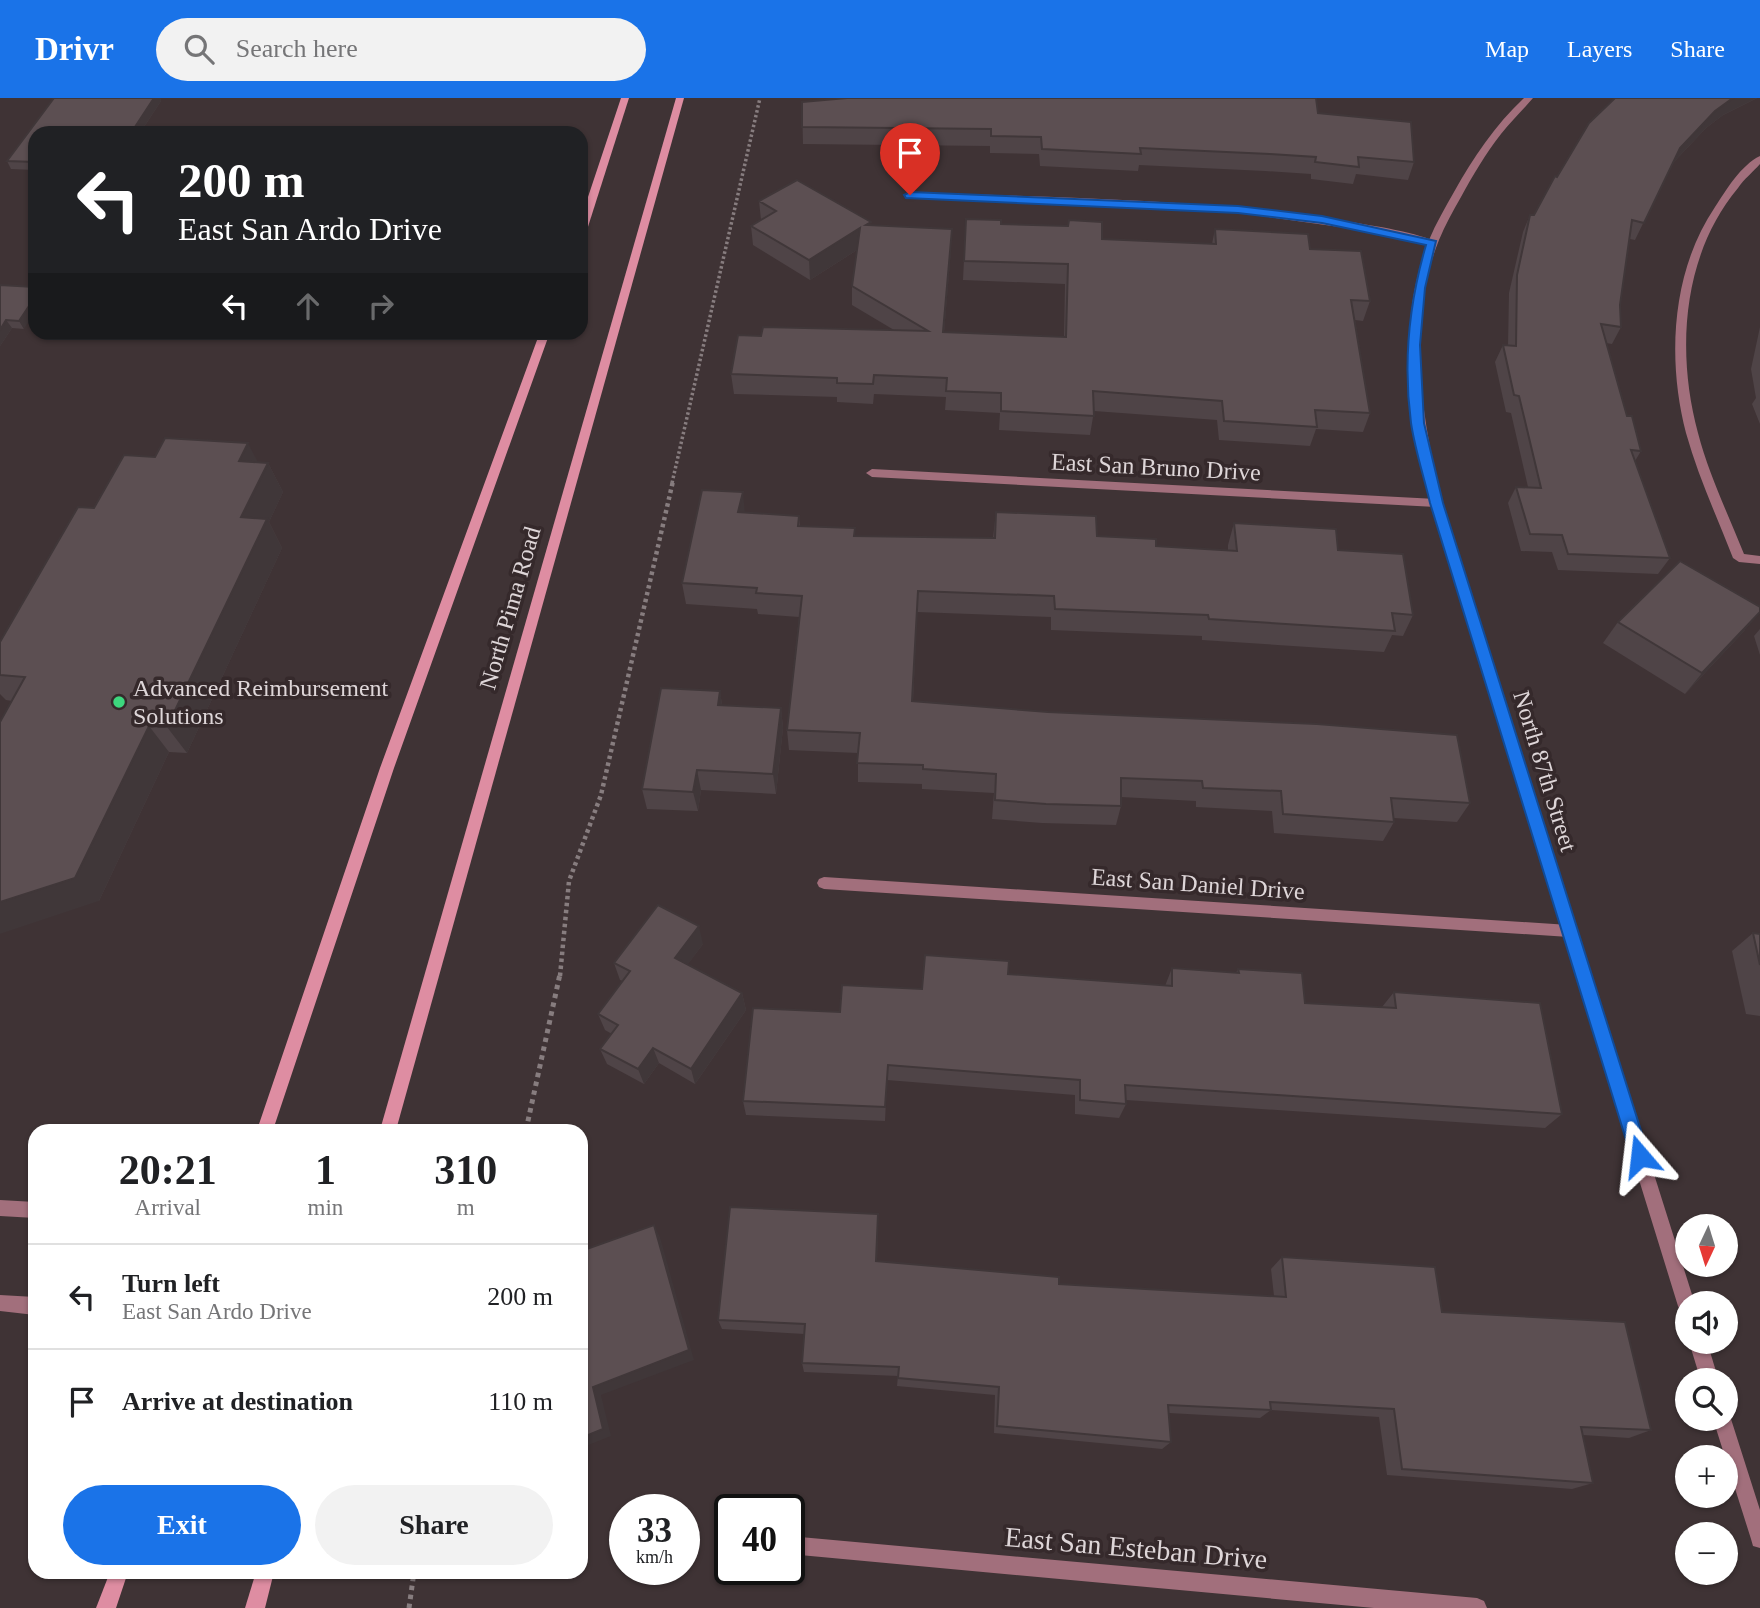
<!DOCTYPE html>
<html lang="en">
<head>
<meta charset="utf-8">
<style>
  body { margin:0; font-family:Georgia,serif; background:#f2f2f2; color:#202124; height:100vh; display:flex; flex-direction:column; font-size:26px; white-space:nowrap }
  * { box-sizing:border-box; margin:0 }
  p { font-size:23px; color:#757577 }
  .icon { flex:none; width:38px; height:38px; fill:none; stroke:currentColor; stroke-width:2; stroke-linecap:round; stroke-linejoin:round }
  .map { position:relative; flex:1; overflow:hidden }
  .side { position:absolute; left:28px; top:1026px; width:560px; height:455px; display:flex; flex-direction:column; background:#fff; border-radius:21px; box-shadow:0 2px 5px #0004 }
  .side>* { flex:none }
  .guide { position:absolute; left:28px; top:28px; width:560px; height:214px; border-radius:21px; box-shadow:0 2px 5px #0004; background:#202124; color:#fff; overflow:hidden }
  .needle { width:46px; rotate:184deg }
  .buttons { position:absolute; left:1675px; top:1116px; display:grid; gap:14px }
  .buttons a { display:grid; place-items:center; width:63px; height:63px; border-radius:50%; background:#fff; box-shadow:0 2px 5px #0004; font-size:35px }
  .speed { position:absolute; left:609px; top:1396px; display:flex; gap:14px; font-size:35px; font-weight:700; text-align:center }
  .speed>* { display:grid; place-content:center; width:91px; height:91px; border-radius:50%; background:#fff; box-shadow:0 2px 5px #0004; line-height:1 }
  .speed small { font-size:18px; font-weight:400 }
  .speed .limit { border:4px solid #111; border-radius:10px; background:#fff; color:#111 }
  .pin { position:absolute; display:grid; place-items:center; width:60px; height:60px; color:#fff; margin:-72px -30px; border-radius:50% 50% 50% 0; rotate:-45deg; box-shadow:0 0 7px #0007 }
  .pin .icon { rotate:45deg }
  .me { position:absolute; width:77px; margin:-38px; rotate:343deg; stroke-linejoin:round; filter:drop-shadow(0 0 5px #0008) }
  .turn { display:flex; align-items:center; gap:24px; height:147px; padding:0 35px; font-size:32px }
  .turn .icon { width:91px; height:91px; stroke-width:2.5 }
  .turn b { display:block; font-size:49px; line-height:60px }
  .lanes { display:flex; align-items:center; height:66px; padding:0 35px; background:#0003; justify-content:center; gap:35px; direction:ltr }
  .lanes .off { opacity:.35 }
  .eta { display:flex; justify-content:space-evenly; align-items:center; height:119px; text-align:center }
  .eta b { font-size:42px; font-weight:600; line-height:49px }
  .cta { display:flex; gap:14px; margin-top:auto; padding:14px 35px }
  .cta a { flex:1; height:80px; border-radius:42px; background:#1a73e8; color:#fff; font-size:28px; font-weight:600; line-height:80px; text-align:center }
  .cta a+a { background:#f2f2f2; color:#202124 }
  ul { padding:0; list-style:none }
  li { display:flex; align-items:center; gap:21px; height:105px; padding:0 35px; border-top:2px solid #e0e0e0 }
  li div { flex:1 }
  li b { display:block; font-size:26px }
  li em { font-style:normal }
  header { display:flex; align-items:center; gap:42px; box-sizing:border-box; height:98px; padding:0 35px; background:#1a73e8; color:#fff }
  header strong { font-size:33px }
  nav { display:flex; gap:38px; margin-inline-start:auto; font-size:24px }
  .search { width:490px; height:63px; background:#f2f2f2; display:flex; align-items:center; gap:18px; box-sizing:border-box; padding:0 24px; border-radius:38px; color:#757577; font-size:26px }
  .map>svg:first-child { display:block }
</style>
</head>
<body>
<header>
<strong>Drivr</strong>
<div class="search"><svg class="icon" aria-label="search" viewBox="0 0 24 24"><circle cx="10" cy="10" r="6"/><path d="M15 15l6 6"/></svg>Search here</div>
<nav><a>Map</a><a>Layers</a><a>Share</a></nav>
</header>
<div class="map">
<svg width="1760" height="1510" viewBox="0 0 1760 1510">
  <rect width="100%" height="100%" fill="#3f3335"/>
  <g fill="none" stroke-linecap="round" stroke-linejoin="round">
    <path stroke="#877d7f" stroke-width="3.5" stroke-dasharray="2.5 2.5" stroke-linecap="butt" d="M672,385L760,0"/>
    <path stroke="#877d7f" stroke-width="4.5" stroke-dasharray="3.5 3.5" stroke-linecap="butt" d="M560,878L569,783L601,697L673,383"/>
    <g stroke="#877d7f" stroke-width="5" stroke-dasharray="4.5 4.5" stroke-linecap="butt">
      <path d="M526,1032L560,876"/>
      <path d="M409,1510L414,1474"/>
    </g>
    <g fill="#a26f7c" fill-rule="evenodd">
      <path d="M1760,58V66C1753,74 1744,81 1738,90C1682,157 1676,254 1698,335C1709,377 1728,416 1744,456L1760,458V466L1739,464L1733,460C1717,419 1698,378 1686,335C1667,262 1671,174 1715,109C1726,92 1741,67 1760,58Z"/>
      <path d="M910,94C1057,100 1204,100 1350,124C1370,127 1422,135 1437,145L1432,148L1368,133L1239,115L1107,106L907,99V95Z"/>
      <path d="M872,371L1436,401L1442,405L1436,409L872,379L866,375Z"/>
      <path d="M824,779L1569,827L1574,828L1576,833L1574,838L1569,839L824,791L819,789L817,785L819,781Z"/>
      <path d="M0,1102L35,1104V1120L0,1118Z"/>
      <path d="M0,1197L35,1199V1217L0,1213Z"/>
      <path d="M789,1438L1477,1500L1484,1503L1487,1510H1374L789,1456Z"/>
    </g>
    <g fill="#a26f7c" fill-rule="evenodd">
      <path d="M1524,0H1533C1523,12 1511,23 1501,36C1486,55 1473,77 1461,99C1453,113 1445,127 1439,142C1405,227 1422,319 1442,405L1695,1206H1687V1217L1681,1214L1678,1208L1430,405C1411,318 1395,227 1429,142C1436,125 1445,110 1454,94C1473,60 1495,27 1524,0Z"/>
      <path d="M1689,1244H1707L1719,1283H1701Z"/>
      <path d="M1726,1314L1731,1321L1760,1412V1450L1753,1448L1751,1441L1713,1321H1726Z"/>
    </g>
    <g fill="#de8da2" fill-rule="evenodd">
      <path d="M621,0H629L586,135L581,138V120Z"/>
      <path d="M676,0H684L396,1032H380Z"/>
      <path d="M540,234H550L394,670L273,1032H257L380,670Z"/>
      <path d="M110,1474H128L116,1510H96Z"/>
      <path d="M256,1474H274L265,1510H245Z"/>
    </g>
  </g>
  <g fill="#4f4447">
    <path d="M54,0H160L161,3L140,35H35V72L11,71L7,63Z"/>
    <path d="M1615,0H1757L1723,17L1706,30L1672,66L1635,142L1630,141L1620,207L1621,229L1612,246L1606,245L1627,318L1641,353L1635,363L1670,460L1658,476L1558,472L1552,454L1521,453L1508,405L1516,389H1528L1511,315L1506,314L1495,264L1503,247L1508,248L1509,195L1523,134L1530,117H1534L1557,79Z"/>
    <path d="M802,4L1318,15L1414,64L1408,82L1356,76L1353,86L1311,81V76L1265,73L1139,67L1138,73L1040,68L1039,56L990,55V48L803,46Z"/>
    <path d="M759,103L871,127L951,151L944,234L1064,239L1065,186L963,182L966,121L1001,126L1068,128L1069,122L1102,141L1212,146L1215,131L1310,151L1370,203L1363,223L1355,222L1370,315L1363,334L1316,331L1310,348L1219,342L1217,322L1094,313L1090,337L999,332L1000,315L945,312L946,299L874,296L873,306L837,304V299L734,296L731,276L761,238L894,232L852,207V188L857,152L810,182L753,147L751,128L761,122Z"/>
    <path d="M0,187L24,231L12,230L0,248Z"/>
    <path d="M1760,229V326L1752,306L1756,300L1751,271Z"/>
    <path d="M258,365H268L283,394L269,424L282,450L187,655L169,654L99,803L12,603L6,602L0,596V544Z"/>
    <path d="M996,414L1097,438L1156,448L1228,452V447L1234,425L1338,452L1413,517L1403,538L1392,537L1384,554L1202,542V538L1051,532V519L917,514L913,603L1470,705L1457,724L1394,720V724L1383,743L1274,735L1272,713L1196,709V703L1121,699V708L1116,727L1042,725L992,721L994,695L922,691V686L858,684V655L789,652L787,632L799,519L758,516L757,511L686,506L682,485L745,415L799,418L800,428L855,430V438L993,440Z"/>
    <path d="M1618,524L1745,532L1685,596L1603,545Z"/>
    <path d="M1760,531V557L1754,538Z"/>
    <path d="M720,593L722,607L781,610L783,630L776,696L701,692L698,713L647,711L642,691Z"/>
    <path d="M1753,835L1760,836V918L1746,916L1732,853Z"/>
    <path d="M703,846L687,867L742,895L746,912L695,986L659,965L644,986L607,966L600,951L612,936L605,932L598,916L623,883L620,882L614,865Z"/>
    <path d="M1172,870L1236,875L1238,871L1305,905L1382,909L1394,894L1562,1016L1545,1030L1126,1002V1006L1119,1020L1075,1016V997L887,982L885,1023L746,1017L743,1003L840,914L922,891L1008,876L1165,888Z"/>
    <path d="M878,1116L877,1163L1059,1186L1274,1198L1271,1171L1282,1159L1442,1214L1651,1332L1629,1340L1583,1337L1593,1385L1572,1391L1387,1377L1379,1319L1271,1312L1260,1320L1169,1315L1171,1344L1162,1351L994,1335L995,1297L897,1288L898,1278L804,1274L802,1265L804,1236L722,1231L718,1222Z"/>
  </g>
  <g fill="#403739">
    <path d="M154,0H160L161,3L140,35H131Z"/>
    <path d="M1733,0H1757L1723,17L1706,30L1671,67L1680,50L1715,13Z"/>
    <path d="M860,130V150L810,182L809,162Z"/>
    <path d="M952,131L951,151L942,253L943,234Z"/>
    <path d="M35,199V214L24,231L19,223Z"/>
    <path d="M6,222L12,230L0,248V232Z"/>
    <path d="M248,345L263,374L239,363Z"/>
    <path d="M268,365L283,394L269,424L282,450L187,655L167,629L241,419Z"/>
    <path d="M743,394L745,416L738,414Z"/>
    <path d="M1760,515L1745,532L1685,596L1702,575Z"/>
    <path d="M720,593L723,614L718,607Z"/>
    <path d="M781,610L783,630L776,696L773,676Z"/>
    <path d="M149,628L169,654L99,803L0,836V804Z"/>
    <path d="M697,672L701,692L698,713L693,694Z"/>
    <path d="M699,828L703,846L680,877L675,860Z"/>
    <path d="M742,895L746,912L695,986L691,971Z"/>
    <path d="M653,950L659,965L644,986L638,971Z"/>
    <path d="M654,1127L660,1139L694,1262L601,1297L611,1338L581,1350V1340L593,1289Z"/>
  </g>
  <g fill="#5c4f52" stroke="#403739" stroke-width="2">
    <path d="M54,0H154L131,35H35V64L7,63Z"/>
    <path d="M847,0H1316L1318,15L1411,24L1414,64L1358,59L1359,69L1315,64L1316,59L1270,56L1140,50L1141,56L1042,51L1041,39L991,38V31L802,29V4Z"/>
    <path d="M1615,0H1733L1715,13L1680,50L1644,125L1632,122L1620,207L1621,229L1601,226L1627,318H1632L1641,353L1631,352L1670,460L1568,456L1562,437L1530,436L1516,389L1541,390L1519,298L1514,297L1503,247L1516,248L1517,177L1530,117H1534L1555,78L1557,79L1589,25Z"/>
    <path d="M797,82L871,124L866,127L952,131L943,234L1066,239L1068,166L964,163L966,121L1001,122V126L1068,128L1069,122L1102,124V141L1216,146L1215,131L1308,136L1310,151L1361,153L1370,203L1351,202L1370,315L1315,312L1317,329L1224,323L1222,303L1093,293L1094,318L1001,313V295L946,293L947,280L874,277L873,286L837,285V280L731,276L738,237L761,238L763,229L928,233L852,188L860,130L809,162L751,128L776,113L759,103Z"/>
    <path d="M0,187L35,189V199L19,223L6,222L0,232Z"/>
    <path d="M165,340L248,345L239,363L268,365L241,419L267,421L167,629L149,628L75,780L0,804V624L25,579L0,577V544L78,409L94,410L124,357L155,359Z"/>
    <path d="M702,392L743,394L738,414L799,418L798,428L855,430L854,438L995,440L996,414L1096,418L1097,438L1156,441V448L1237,453L1234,425L1336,431L1338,452L1403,456L1413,517L1392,515L1395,533L1209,521L1208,517L1055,511L1054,498L918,493L912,603L1048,614L1317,626L1457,637L1470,705L1391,700L1394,724L1283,716L1281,693L1203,690L1202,683L1121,680V708L1046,706L995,702L996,676L923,671V667L857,665L860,635L787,632L802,498L756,495L757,490L682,485Z"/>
    <path d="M1680,463L1760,509V514L1702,575L1618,524Z"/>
    <path d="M661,590L720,593L718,607L781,610L773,676L697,672L693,694L642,691Z"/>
    <path d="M658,807L699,828L675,860L742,895L691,971L653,950L638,971L600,951L618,927L598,916L630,873L614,865Z"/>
    <path d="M1753,835L1760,836V867Z"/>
    <path d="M925,857L1009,863L1008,876L1172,888V870L1239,875L1238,871L1302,875L1305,905L1396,910L1394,894L1540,905L1562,1016L1125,987L1126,1006L1080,1002V982L888,967L885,1009L743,1003L753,910L840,914L842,887L922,891Z"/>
    <path d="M730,1109L878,1116L876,1163L1059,1179V1186L1286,1199L1282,1159L1435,1169L1442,1214L1625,1224L1651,1332L1581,1329L1593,1385L1402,1371L1394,1311L1270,1304L1271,1312L1168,1307L1171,1344L997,1328L999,1289L898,1280L899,1269L802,1265L805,1226L718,1222Z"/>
    <path d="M654,1127L689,1252L593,1289L603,1331L581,1340V1153Z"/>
  </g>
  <path fill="#1a73e8" stroke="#114b97" stroke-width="2" d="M910,94L1238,108L1322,118L1436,143L1425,190L1420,247L1424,325L1443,405L1649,1058L1646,1064L1640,1067L1633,1064L1631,1058L1430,405C1424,379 1415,352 1411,325C1403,265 1409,205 1426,147L1322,125L1238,115L906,100L904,97Z"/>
  <circle fill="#3dd77e" stroke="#35292b" stroke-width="2.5" cx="119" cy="604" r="7"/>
  <g text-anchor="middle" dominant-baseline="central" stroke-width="7" stroke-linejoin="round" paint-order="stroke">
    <g font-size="24" fill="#ded6d8" stroke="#35292b">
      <text transform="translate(1156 369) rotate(3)">East San Bruno Drive</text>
      <text transform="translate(510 510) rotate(-74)">North Pima Road</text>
      <text transform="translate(1545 673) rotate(73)">North 87th Street</text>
      <text transform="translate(1198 786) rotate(4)">East San Daniel Drive</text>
    </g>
    <g font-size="24" fill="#ded6d8" stroke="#35292b" text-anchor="start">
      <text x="133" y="590">Advanced Reimbursement<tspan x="133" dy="28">Solutions</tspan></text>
    </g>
    <g font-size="28" fill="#ded6d8" stroke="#35292b">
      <text transform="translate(1136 1450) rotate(5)">East San Esteban Drive</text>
    </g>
  </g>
</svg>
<div class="buttons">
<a><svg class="needle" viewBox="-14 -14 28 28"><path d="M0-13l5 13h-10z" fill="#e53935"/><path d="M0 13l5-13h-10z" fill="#757577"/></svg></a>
<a><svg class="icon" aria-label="sound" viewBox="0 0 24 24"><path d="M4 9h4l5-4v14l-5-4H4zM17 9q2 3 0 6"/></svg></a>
<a><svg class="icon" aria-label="search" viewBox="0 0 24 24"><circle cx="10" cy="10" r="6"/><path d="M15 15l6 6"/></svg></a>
<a>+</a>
<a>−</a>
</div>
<div class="speed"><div>33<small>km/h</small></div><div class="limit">40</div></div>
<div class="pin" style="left:910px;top:97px;background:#d93025"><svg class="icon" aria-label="arrive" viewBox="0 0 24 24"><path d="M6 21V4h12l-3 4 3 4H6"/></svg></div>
<svg class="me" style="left:1640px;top:1058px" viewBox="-20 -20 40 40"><path d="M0-17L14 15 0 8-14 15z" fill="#1a73e8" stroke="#fff" stroke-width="4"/></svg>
<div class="guide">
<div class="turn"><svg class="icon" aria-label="left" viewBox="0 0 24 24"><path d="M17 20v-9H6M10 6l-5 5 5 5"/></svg><div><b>200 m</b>East San Ardo Drive</div></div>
<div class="lanes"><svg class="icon" aria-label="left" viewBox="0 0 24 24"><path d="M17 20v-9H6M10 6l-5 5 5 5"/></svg><svg class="icon off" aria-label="ahead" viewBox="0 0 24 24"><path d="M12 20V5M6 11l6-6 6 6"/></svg><svg class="icon off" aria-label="right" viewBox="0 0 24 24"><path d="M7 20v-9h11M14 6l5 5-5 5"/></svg></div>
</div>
<section class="side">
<div class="eta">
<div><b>20:21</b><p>Arrival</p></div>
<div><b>1</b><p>min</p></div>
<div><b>310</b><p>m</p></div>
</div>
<ul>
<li><svg class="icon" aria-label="left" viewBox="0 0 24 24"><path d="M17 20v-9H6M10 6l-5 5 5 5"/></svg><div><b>Turn left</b><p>East San Ardo Drive</p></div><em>200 m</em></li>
<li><svg class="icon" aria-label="arrive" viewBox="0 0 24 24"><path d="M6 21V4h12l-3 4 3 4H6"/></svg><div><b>Arrive at destination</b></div><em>110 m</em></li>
</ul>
<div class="cta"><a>Exit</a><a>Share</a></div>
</section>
</div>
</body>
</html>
